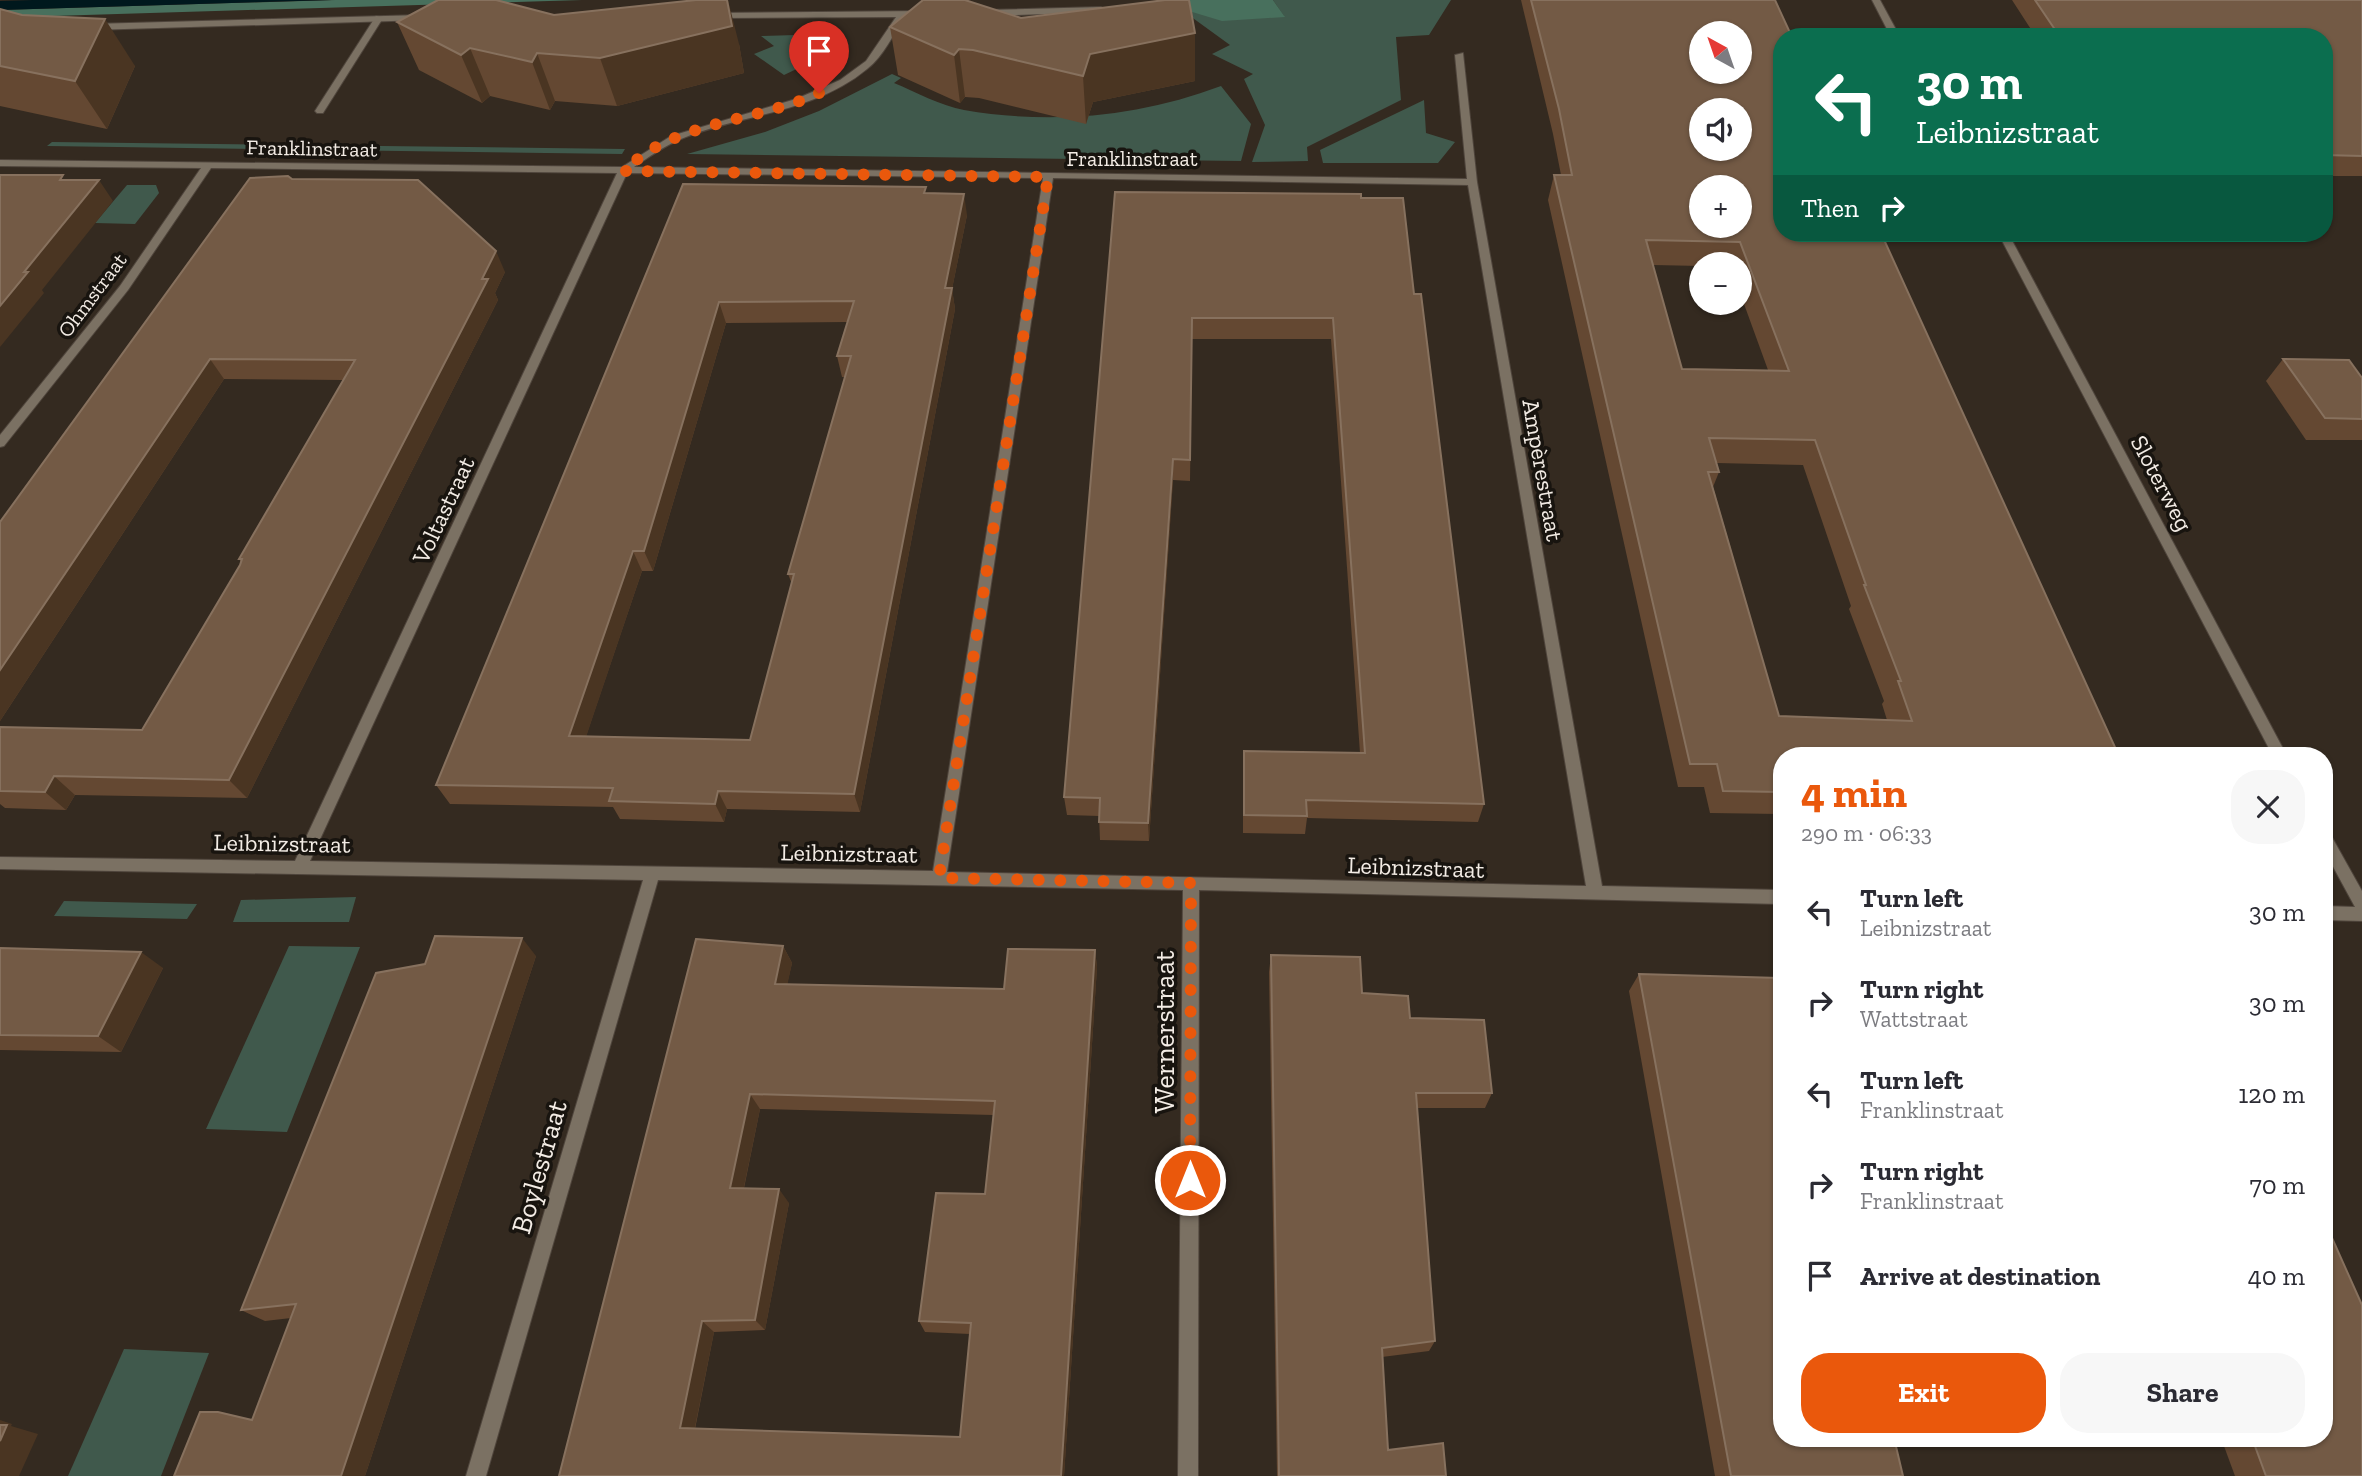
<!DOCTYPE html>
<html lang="en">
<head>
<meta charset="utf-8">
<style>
  body { margin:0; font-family:"Zilla Slab",serif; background:#f7f7f7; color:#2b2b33; height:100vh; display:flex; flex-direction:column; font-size:26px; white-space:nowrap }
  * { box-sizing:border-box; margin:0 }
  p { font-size:23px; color:#7c7c81 }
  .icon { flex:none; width:38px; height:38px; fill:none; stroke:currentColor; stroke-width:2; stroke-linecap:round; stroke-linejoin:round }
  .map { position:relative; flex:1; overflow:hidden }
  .side { position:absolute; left:1773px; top:747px; width:560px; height:700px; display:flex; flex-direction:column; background:#fff; border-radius:28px; box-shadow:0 2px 5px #0004 }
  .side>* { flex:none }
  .guide { position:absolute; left:1773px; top:28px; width:560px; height:214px; border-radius:28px; box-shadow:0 2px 5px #0004; background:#0b6e4f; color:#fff; overflow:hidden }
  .needle { width:46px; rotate:320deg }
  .buttons { position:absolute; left:1689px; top:21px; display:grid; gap:14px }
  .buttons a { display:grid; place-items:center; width:63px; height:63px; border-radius:50%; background:#fff; box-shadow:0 2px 5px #0004; font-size:35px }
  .pin { position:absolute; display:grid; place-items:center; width:60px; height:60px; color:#fff; margin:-72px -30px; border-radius:50% 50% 50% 0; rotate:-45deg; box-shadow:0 0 7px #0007 }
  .pin .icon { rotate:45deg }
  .me { position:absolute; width:77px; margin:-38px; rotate:0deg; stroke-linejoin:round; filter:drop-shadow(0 0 5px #0008) }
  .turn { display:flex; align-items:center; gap:24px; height:147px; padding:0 28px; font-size:32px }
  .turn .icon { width:91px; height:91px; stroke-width:2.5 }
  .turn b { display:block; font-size:49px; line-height:60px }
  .then { display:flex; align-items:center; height:66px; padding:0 28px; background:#0003; gap:14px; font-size:26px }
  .round { display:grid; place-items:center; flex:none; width:74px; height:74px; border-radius:28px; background:#f7f7f7 }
  .overview { display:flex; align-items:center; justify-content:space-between; height:119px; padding:0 28px }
  h1 { font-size:42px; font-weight:800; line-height:52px; color:#ea580c }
  .cta { display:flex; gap:14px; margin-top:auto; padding:14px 28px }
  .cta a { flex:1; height:80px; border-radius:28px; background:#ea580c; color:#fff; font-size:28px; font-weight:800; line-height:80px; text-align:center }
  .cta a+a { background:#f7f7f7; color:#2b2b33 }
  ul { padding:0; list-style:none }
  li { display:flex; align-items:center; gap:21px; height:91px; padding:0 28px }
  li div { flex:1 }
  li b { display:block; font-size:26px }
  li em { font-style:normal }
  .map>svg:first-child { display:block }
</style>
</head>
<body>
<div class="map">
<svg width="2362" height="1476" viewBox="0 0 2362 1476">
  <rect width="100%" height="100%" fill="#342a20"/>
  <g fill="#40594c">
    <path d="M1273,0H1451L1429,35L1396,37L1401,100L1307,147L1308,161L1252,162L1265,125L1244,79L1253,74L1212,54L1230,45L1179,8L1284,16Z"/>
    <path d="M830,34V45L807,64L784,75L754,54L774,46L761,36Z"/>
    <path d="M892,74L901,78L894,83C916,92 941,106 964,110C1051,125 1139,117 1221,86L1251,124L1241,161L687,154L765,132L819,111Z"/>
    <path d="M1424,100L1426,133L1455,142L1438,163H1323L1320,150Z"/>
    <path d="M52,142L625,149L622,154L47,146Z"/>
    <path d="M127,185H156L159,193L135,224L95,223Z"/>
    <path d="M356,897L349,922H233L241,900Z"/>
    <path d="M64,901L197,904L187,919L54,916Z"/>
    <path d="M289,946L360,947L287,1132L206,1129Z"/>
    <path d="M124,1349L209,1353L161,1476H68Z"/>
  </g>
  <g fill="#48705d">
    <path d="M335,0H582L20,17L0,10Z"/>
    <path d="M1179,0H1273L1285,17L1222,21L1179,8Z"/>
  </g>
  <path fill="#00181d" d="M33,0H332L0,10V1Z"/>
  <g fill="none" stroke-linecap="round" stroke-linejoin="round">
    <g stroke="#4f453c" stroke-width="2">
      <path id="service" d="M376,16L383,18L323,113H317L315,111Z"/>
    </g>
    <g stroke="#4f453c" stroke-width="2">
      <g id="minor">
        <path d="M1872,0H1880L1900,37H1891Z"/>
        <path d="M1101,7L1105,10L1104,12L985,16L981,13L985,10Z"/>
        <path d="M922,11L925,12V16L905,17C893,34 884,56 867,69C814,113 742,114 681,139C664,146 649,157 634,167L1467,179L1455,55L1463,53L1477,182L1602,886L1782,890V904L1199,890L1198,1476H1178L1183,890L658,880L486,1476H466L643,880L0,869V857L295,861L617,173L211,168L128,290L4,446L0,447V435L120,286L201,168L0,166V160L622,167L671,136L796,99L840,80L866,61L896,17L715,18L712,17V13ZM627,173L1043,178L933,871L310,861ZM1053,178L1468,185L1586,886L947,872Z"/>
        <path d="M422,15L425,16V20L92,30L88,27L92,24Z"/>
        <path d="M1998,233H2008L2287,756H2273Z"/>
        <path d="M2324,830L2329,832L2362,891V921L2324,920V906L2355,907L2324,850Z"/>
      </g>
    </g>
    <use href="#service" fill="#7b7163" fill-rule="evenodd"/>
    <use href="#minor" fill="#7b7163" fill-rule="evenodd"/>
  </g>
  <g fill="#644832" fill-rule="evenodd">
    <path d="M1521,0H1775L2119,756H1782V814L1710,813L1704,787H1678L1548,200L1554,175H1561L1553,134ZM1701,264H1740V293L1768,370L1682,369L1653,265L1701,266ZM1717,463L1803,465L1851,606L1849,609L1884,701L1882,704L1887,720L1779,716L1713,487L1719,472Z"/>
    <path d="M2012,0H2362V176H2324V37H2036Z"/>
    <path d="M504,3L554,15L739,44L744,73L617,106L555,101L550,110L490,96L482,103L419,70L397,22Z"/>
    <path d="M0,9L135,66L107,129L0,106Z"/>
    <path d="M1021,18L1195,33V81L1093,102L1086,124L979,98L965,97L960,103L898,75L890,27Z"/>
    <path d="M292,179L505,272L495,293L498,300L247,798L75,795L66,810L5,808L0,804V727L142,730L240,565L241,562L239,559L343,380L224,379L0,721V522Z"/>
    <path d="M683,184L927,193L967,215L952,289L955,309L860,812L727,809L724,822L620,819L613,807L450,804L436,785ZM847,322L837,356L842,377H845L788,574L792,584L750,740L586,736L642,571H653L726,323Z"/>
    <path d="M1115,192L1361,198L1414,294L1484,804L1478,822L1307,818L1305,834L1243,833V770L1244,751L1360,753L1331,339H1192L1190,481L1173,480L1149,841L1100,840L1099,816L1067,815L1064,797Z"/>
    <path d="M2283,359L2362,378V440H2306L2266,381Z"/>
    <path d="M783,946L792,963L787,984L1004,989L1095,950L1097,967L1064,1476H559ZM760,1109L993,1115L985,1194L919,1321L925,1332L970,1334L960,1437L695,1429L714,1332L765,1330L789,1203L744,1188Z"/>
    <path d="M0,948L163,968L121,1052L0,1050Z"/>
    <path d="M1271,955L1362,993L1410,1018L1492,1093L1485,1108H1417L1435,1341L1429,1351L1382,1357L1388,1450L1446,1476H1277L1269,972Z"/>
    <path d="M536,956L365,1476H174L252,1420L291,1318L265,1321L241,1310L425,964Z"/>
    <path d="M1639,974L1782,1438L1903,1476H1715L1629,991Z"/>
    <path d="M2221,1438H2324L2362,1476H2235Z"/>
  </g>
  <g fill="#4a3522">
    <path d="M728,0L739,44L744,73L617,106L600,58Z"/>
    <path d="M105,19L135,66L107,129L75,81Z"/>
    <path d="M1195,33V81L1093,102L1086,124L1083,76L1090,54Z"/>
    <path d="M470,48L490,96L482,103L461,55Z"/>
    <path d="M959,49L965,97L960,103L954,55Z"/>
    <path d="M537,53L555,101L550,110L532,62Z"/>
    <path d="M99,180L113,201L42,290L44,293L0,347V306L24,272Z"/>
    <path d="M964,194L967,215L952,289L955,309L860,812L854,794L945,288Z"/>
    <path d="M496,251L505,272L495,293L498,300L247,798L229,780Z"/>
    <path d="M719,302L726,323L653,571L644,551Z"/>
    <path d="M210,359L224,379L0,721V670Z"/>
    <path d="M1173,459V480L1149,841L1148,823Z"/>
    <path d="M633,551L642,571L580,755L569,736Z"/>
    <path d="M54,776L75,795L66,810L45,792Z"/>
    <path d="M718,791L727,809L724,822L715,804Z"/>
    <path d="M522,938L536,956L365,1476H341Z"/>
    <path d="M783,946L792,963L784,1001L775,984Z"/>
    <path d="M1095,950L1097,967L1064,1476H1061Z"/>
    <path d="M141,952L163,968L121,1052L98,1036Z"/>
    <path d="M750,1094L760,1109L741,1201L730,1188Z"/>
    <path d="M779,1189L789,1203L765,1330L755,1320Z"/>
    <path d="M702,1321L714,1332L693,1437L680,1428Z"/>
    <path d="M0,1420L12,1424L11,1426L38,1434L19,1476H0Z"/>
  </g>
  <g fill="#735a45" stroke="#87715e" stroke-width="2" fill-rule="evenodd">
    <path d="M438,0H496L554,15L696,0H727L732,26L600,58L537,53L532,62L470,48L461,55L397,22Z"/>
    <path d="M923,0H965L1021,18L1165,0H1189L1195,33L1090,54L1083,76L973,50L959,49L954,55L890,27Z"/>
    <path d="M1531,0H1775L1792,37H1782V233H1881L2119,756H1782V792L1723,791L1717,764H1690L1554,175H1572L1559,109ZM1701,33H1740V72H1701ZM1701,110H1740V149H1701ZM1701,187H1740V226H1701ZM1646,240L1740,242L1789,371L1682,369ZM1709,438L1815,440L1866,585H1864L1901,681H1898L1912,721L1779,716L1708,472H1719Z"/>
    <path d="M2035,0H2362V156L2324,155V37H2060Z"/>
    <path d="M0,9L22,15L105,19L75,81L0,66Z"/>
    <path d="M0,175H63L60,180H99L24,272H28L0,306Z"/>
    <path d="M288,176L292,179L418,180L496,251L482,279H488L229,780L54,776L45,792L0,791V727L142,730L240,565L242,559H239L355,360L210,359L0,670V522L250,178Z"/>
    <path d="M683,184L926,187L924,193L964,194L945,288H952L854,794L718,791L715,804L609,801L613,788L436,785ZM854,301L837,356H851L788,574H794L750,740L569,736L633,551H644L719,302Z"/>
    <path d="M1115,192L1361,194V198H1403L1414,294H1421L1484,804L1306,800L1307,816L1244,815V751L1365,753L1333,318H1192L1190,460L1173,459L1148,823L1099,822L1100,798L1064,797Z"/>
    <path d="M2283,359L2349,360L2362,378V419L2325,418Z"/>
    <path d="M435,936L522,938L341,1476H174L200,1412H218L252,1420L296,1304L241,1310L376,973L425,964Z"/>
    <path d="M696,939L783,946L775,984L1004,989L1008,949L1095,950L1061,1476H559ZM750,1094L995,1101L985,1194L936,1193L919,1321L971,1323L960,1437L680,1428L702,1321L755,1320L779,1189L730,1188Z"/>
    <path d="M0,948L141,952L98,1036L0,1035Z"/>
    <path d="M1271,955L1360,957L1362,993L1408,996L1410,1018L1484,1020L1492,1093H1416L1435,1341L1382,1348L1388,1450L1443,1443L1446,1476H1279Z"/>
    <path d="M1639,974L1782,978V1438H1894L1903,1476H1731Z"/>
    <path d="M2324,1220L2362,1305V1476H2266L2252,1438H2324Z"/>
    <path d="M0,1425H7L0,1441Z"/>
  </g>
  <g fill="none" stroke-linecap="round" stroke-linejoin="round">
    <path stroke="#ea580c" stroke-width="12" stroke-dasharray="0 21.6" d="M819,93C765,118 700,120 649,151C640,156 632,164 623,171L1048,177L939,878L1191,883L1190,1180"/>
  </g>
  <g text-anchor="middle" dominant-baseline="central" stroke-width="7" stroke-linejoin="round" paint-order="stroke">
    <g font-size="21" fill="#f3ece5" stroke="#18140f">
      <text transform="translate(312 148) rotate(1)">Franklinstraat</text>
      <text x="1132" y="158">Franklinstraat</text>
      <text transform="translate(92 295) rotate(-53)">Ohmstraat</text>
    </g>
    <g font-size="24" fill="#f3ece5" stroke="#18140f">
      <text transform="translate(1543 470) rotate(80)">Ampèrestraat</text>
      <text transform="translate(2162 483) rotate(62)">Sloterweg</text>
      <text transform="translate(443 510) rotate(-65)">Voltastraat</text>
      <text transform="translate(282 843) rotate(1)">Leibnizstraat</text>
      <text transform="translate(849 853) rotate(1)">Leibnizstraat</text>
      <text transform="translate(1416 867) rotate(2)">Leibnizstraat</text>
    </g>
    <g font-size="28" fill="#f3ece5" stroke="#18140f">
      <text transform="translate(1164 1032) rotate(-90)">Wernerstraat</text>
      <text transform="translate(539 1167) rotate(-74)">Boylestraat</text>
    </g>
  </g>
</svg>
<div class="buttons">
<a><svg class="needle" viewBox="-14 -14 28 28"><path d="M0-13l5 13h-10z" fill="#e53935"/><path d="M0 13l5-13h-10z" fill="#7c7c81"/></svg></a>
<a><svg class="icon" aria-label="sound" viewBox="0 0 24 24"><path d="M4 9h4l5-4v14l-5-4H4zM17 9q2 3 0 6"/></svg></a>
<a>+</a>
<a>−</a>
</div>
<div class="pin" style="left:819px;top:93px;background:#d93025"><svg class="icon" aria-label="arrive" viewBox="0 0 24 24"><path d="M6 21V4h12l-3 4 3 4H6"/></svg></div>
<svg class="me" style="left:1190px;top:1180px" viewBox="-20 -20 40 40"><circle r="17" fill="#ea580c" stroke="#fff" stroke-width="3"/><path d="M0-11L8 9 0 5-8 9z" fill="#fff"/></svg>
<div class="guide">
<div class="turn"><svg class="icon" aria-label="left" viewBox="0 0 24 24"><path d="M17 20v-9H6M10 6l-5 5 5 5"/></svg><div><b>30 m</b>Leibnizstraat</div></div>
<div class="then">Then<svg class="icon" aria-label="right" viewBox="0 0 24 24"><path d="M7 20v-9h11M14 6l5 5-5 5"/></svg></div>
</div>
<section class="side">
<div class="overview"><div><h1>4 min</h1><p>290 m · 06:33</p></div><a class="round"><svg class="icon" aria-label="close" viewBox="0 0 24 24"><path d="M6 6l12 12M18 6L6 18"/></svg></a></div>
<ul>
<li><svg class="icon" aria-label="left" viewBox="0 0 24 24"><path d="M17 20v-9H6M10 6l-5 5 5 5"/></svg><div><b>Turn left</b><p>Leibnizstraat</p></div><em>30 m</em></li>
<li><svg class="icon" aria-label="right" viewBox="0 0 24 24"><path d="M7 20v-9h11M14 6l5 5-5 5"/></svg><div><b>Turn right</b><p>Wattstraat</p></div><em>30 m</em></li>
<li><svg class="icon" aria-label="left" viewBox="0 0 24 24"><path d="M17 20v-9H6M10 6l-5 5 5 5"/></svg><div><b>Turn left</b><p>Franklinstraat</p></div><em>120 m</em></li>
<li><svg class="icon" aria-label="right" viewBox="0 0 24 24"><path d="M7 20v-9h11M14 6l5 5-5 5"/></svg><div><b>Turn right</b><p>Franklinstraat</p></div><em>70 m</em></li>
<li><svg class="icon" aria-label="arrive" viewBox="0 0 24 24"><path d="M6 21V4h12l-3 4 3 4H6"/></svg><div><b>Arrive at destination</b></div><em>40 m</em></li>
</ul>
<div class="cta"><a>Exit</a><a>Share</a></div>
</section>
</div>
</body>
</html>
